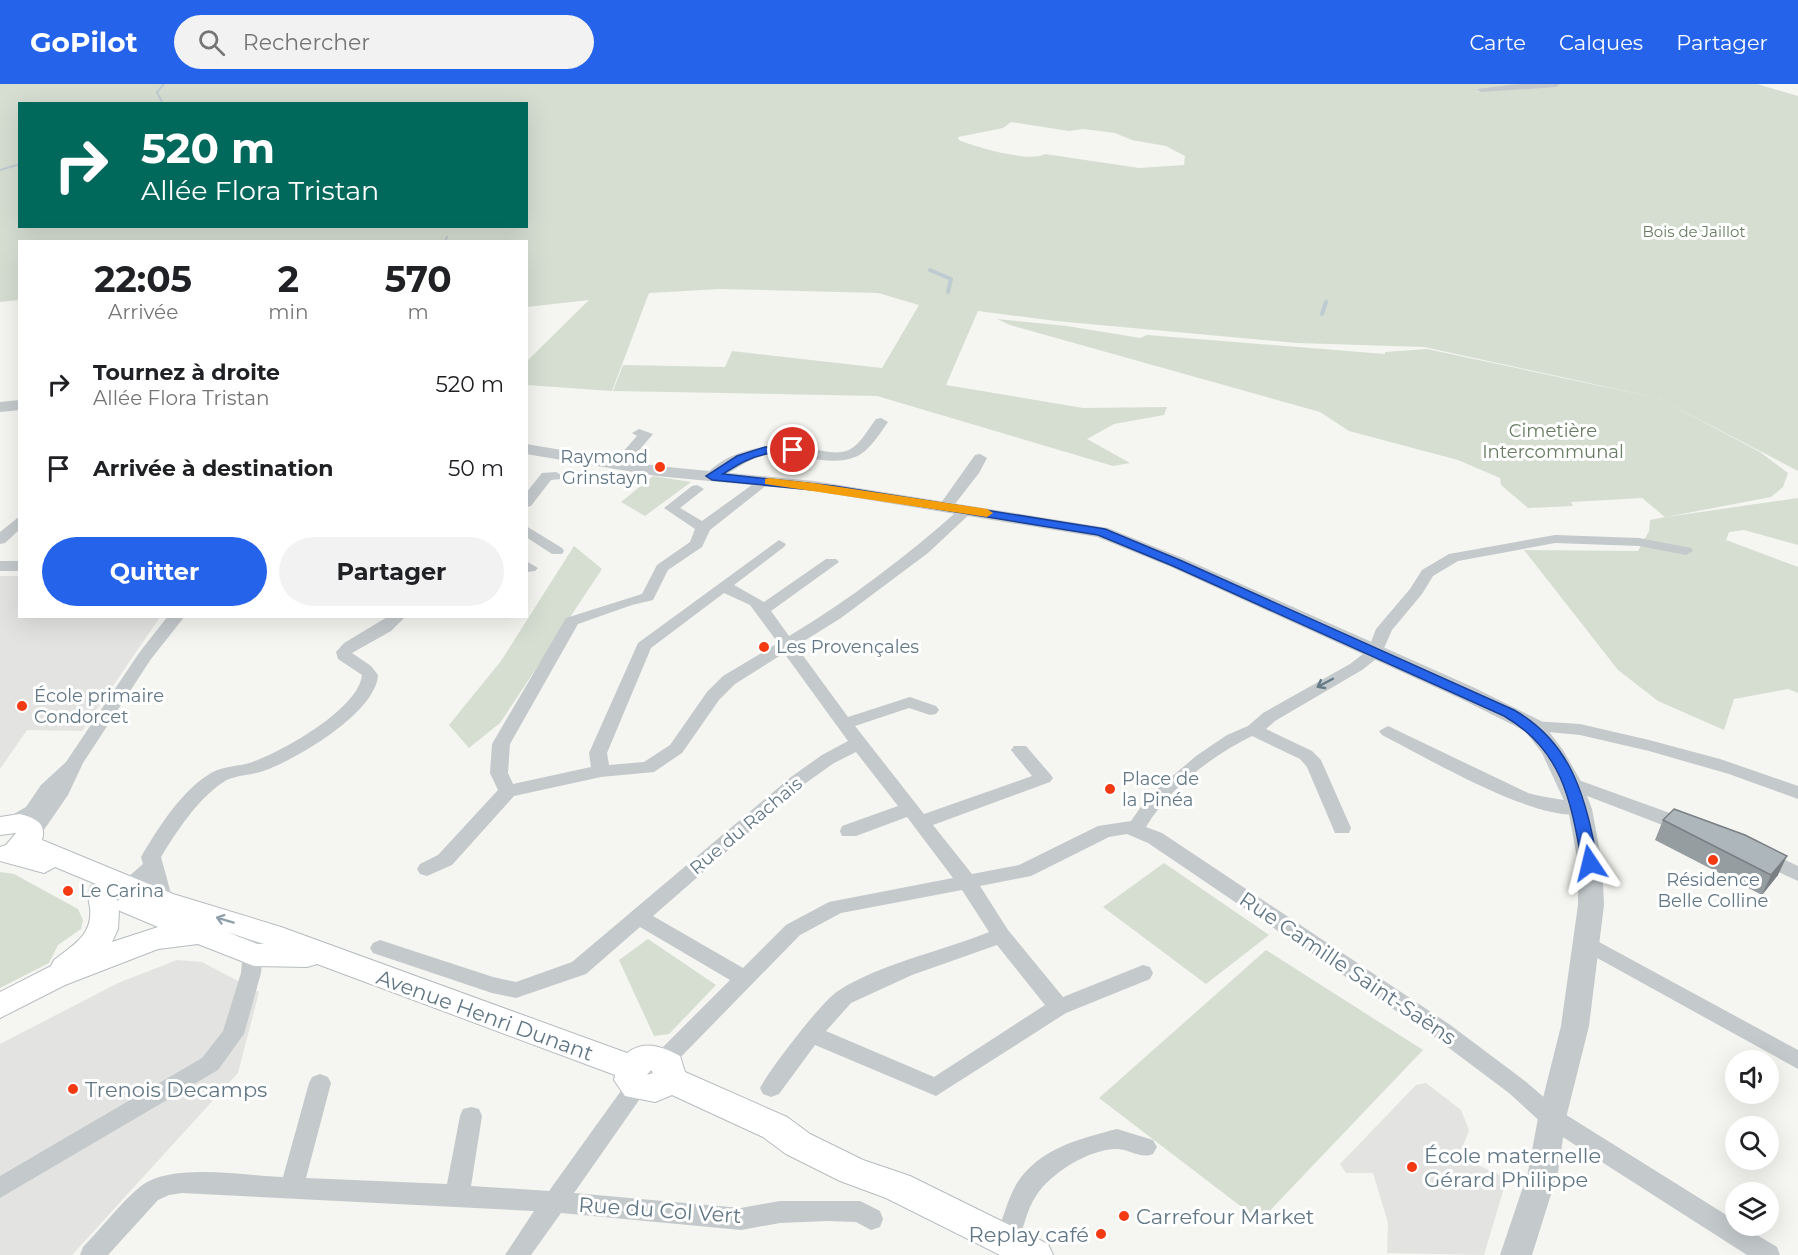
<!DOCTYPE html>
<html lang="fr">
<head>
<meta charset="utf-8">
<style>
  body { margin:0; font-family:Montserrat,sans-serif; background:#f2f2f2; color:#202124; height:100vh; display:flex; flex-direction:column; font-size:22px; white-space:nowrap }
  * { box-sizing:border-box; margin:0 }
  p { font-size:20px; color:#757577 }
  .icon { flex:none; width:33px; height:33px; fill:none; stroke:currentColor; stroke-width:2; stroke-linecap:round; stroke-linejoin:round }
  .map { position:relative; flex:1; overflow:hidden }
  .panel { position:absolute; left:18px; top:156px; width:510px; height:378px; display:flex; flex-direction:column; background:#fff; border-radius:0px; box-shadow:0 6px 24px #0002 }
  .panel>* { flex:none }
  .hud { position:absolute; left:18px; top:18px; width:510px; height:126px; border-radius:0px; box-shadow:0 6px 24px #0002; background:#00695c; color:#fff; overflow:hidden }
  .buttons { position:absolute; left:1725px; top:966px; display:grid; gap:12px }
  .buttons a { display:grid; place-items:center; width:54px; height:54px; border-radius:50%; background:#fff; box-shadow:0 6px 24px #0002; font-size:30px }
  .pin { position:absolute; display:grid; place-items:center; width:51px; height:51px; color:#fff; margin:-26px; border:3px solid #fff; border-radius:50%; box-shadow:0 2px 6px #0007 }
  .me { position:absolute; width:66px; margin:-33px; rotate:350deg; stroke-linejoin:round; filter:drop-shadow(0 0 4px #0008) }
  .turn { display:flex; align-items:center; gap:21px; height:126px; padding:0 24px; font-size:27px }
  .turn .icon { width:78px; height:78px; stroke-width:2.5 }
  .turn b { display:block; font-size:42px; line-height:51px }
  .eta { display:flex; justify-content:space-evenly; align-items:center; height:102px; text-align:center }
  .eta b { font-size:36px; font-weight:700; line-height:42px }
  .button { display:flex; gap:12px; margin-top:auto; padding:12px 24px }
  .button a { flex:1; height:69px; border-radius:36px; background:#2563eb; color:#fff; font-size:24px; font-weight:700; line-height:69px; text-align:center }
  .button a+a { background:#f2f2f2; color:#202124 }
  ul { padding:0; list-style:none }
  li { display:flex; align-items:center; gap:18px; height:84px; padding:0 24px }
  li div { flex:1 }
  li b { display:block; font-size:22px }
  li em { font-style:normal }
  header { display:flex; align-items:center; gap:36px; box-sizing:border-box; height:84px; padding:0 30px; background:#2563eb; color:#fff }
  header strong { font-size:28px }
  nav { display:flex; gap:33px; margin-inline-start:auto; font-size:21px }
  .search { width:420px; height:54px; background:#f2f2f2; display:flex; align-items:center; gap:15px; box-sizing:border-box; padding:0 21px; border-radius:33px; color:#757577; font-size:22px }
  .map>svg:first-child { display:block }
</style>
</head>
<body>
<header>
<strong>GoPilot</strong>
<div class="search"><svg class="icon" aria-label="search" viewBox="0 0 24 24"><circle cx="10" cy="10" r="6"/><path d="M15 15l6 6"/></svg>Rechercher</div>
<nav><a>Carte</a><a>Calques</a><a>Partager</a></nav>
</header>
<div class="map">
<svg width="1798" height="1171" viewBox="0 0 1798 1171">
  <rect width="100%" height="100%" fill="#f5f5f1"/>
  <g fill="#e3e4e2">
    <path d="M0,492H19L20,532L160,533L82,647L27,646L0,685Z"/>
    <path d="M177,876L202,878L259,908L238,989L72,1171H0V960L118,899Z"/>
    <path d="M1426,999L1461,1026L1469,1046L1459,1073L1507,1094L1484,1171L1387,1169L1388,1139L1373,1089H1346L1340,1080L1416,1001Z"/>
  </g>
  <g fill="#d6ded2" fill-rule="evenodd">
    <path d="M0,0H1757L1798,12V387L1664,317L1760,368L1788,389L1783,403L1771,413L1666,433L1798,414V461L1744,446L1729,448L1726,456L1798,483V609L1788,605L1734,615L1724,646L1658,617L1618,586L1524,466L1638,467L1649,447L1650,436L1665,433L1642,414L1571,418L1573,422L1528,424L1501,401L1500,394L1458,376L1349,347L1320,328L1010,241L997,235L1067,242L1140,254L1147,251L1385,270V268L1427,265L1662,315L1424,263L1297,259L1056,237L978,227L946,301L1083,324L1167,323L1164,331L1114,340L1087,355L1130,379L1113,382L877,312L613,307L623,281L725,283L732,267L882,284L919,221L878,209L720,205L649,209L612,307L527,301V277L589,216L527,223L526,158H20L19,216L0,218ZM20,20H526V142H20ZM1011,38L1069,47L1083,45L1115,49L1132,56L1166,62L1185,72L1184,81L1139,84L1045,70C1031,79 975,63 959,56L958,53L1003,44Z"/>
    <path d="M653,392L691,398L645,432L621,418Z"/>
    <path d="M574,462L602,485L500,639L469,664L449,641L501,577Z"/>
    <path d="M1164,779L1269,851L1206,900L1103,823Z"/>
    <path d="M0,788L14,790L78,825L83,836L81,845L58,861L49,879L0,904Z"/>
    <path d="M648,855L716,901L669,950L654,952L619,876Z"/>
    <path d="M1266,866L1423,966L1260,1137L1099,1014Z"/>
  </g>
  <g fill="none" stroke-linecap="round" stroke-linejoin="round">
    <g stroke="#becbd0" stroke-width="2">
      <path d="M163,20L157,8L164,0"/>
      <path d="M0,86L20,80"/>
      <path d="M445,158L447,153"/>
      <path d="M930,186L932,187"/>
    </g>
    <g stroke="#becbd0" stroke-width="4">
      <path d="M930,186L951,195L948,208"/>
      <path d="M1322,230L1326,218"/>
    </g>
    <g stroke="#b6bcc0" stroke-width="2">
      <path id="secondary" d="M20,730C35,734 47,739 42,756L173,810L281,843L627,969C645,955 663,963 680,972L685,988L787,1033L810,1050L863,1076L910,1092L1048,1160L1053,1171H1000L886,1114L840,1097L786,1070L763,1053L672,1011L655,1018L625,1012L614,996L615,991L317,880L307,883L254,882L198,860L158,865L65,901L0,934V908L51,882L54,876C73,861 93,851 90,824C89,815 86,811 91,802L96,800L55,783L44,789L0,777V763L6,761L16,749L0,751V733ZM115,808L123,812L117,817L115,809ZM119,826L120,827L158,843L112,858L118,845ZM227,848L261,859L264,860H257ZM651,986L653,989L647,991Z"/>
    </g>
    <g fill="#c4c9cb" fill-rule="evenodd">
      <path d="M1518,0H1560L1556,3L1481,8L1477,5Z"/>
      <path d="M881,334L888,338C881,348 874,359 865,367C839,389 796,366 766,371C744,375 730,392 712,396L705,392C726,366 772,358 803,363C817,365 835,372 849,366C861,360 868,345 876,335Z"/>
      <path d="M639,345L653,350L623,385H613V379L637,352L632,349Z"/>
      <path d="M980,370L987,374L979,389L951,425H941L939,422L941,419L975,371Z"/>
      <path d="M556,388L563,392L561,395L551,396L531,422L526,423V409L542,389Z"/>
      <path d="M763,393L770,397L768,400L710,446L702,463L668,486L653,516L632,521L578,540L510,660L508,689L513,700L591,683L589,669L638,559L779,456L786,460L784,463L734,501L764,518L826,475H836L839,478L771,527L789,552C851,515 908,471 962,423H972L974,426L928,469L841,534L796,562L848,633L910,613L936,622L939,626L936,630L930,631L909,624L855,642L924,730L1032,692L1011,666L1014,662H1026L1050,690L1053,694L1050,698L933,741L972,790L1019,781L1098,742L1131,737L1147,714L1196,672L1227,651L1248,642L1263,629L1350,580L1368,566L1376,545L1410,505L1422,486L1449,470L1555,451L1639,454L1691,464L1693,467L1686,471L1639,462L1555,459L1458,477L1433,492L1422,510L1392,546L1381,571L1362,586L1275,637L1266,645L1312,667L1321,676L1351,744L1349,749H1335L1307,683L1300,675L1252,652C1213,671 1168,705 1146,743L1162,749L1449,940L1525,997L1560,1027L1736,1137V1142H1742L1777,1163L1780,1171H1747L1544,1041L1509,1009L1433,952L1148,759L1127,750L1109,753L1031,792L980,802L1008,846L1063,913L1143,881L1150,883L1153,889L1150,895L1066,929L936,1012L815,961L779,1010L771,1013L763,1010L760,1004C770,985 821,918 838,907C879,880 942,867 989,848L962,806L841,829L800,851L672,982L664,985L656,982L653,976L656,970L730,896L640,843L586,890L516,914L492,909L373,869L370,864L373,859L380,856L493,893L516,898L572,878L791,693L822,671L848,657L784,569L735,600L719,616L682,669L654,688L601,693L514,712L452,781L427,792L420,790L417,785L420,780L438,771L498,706L490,689L492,660L566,534L642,510L657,481L690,458L695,445L664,424L692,402L697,401L704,405L680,424L702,437ZM724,509L750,521L778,559L723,592L707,608L670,661L644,678L609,681L607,669L651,564ZM856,668L898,722L842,742L840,747L842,752H856L907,733L953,794L829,818L786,841L743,884L653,832L803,701L834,679ZM997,861L1045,921L934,993L826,947L851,919L912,891Z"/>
      <path d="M20,432V445L5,459L0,460V448Z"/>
      <path d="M526,442L562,464L564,467L562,470H552L526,453Z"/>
      <rect x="0" y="477" width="20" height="10"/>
      <path d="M526,477L538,484L535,487L526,488Z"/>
      <path d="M168,532H185L151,575L83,679L68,711L39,753H25L23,748L30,737L12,745L5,743L3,739L5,735L26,723L41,701L66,678L139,569Z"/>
      <path d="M389,532H406L391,547L352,569L371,582L378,591C376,628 299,674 266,686C252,692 235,690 222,699C197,716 177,747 161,773L173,817L170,822L163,824L156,822L148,798C139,805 127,810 116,807L113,802L116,797L128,793L143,780L141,773C158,744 182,706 211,689C225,681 241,683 255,677C285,666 359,624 362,591L338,575L336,568L344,559Z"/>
      <path d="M1533,637L1580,640L1649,656L1720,675L1798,702V715L1729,690L1649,667L1580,651L1527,646L1524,642L1527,638Z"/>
      <path d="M1388,642L1528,709C1548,715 1567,715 1587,721L1589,725L1587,729C1540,742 1426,673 1382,651L1379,647Z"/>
      <path d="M1570,693L1692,737L1694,742L1692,747H1678L1564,703L1561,699L1564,695Z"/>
      <path d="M1762,765L1798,782V797L1755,777L1752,772L1755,767Z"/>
      <path d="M255,839L262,841L265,846L261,889L244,950L218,986L0,1114V1092L202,974L223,947L241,889L245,846L248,841Z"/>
      <path d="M1588,852L1798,966V985L1581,865L1578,860L1581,855Z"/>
      <path d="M320,990L328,993L331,999L306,1094L447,1100L460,1032L463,1025L471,1023L479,1025L482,1032L471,1102L549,1107L628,997L636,994L644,997L647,1003L644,1009L574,1109L741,1124L780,1117H860L880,1127L883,1135L880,1143L871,1146L856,1138L827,1137L780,1139L741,1146L561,1129L531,1171H505L534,1127L182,1109L169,1111L158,1116L108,1171H80L83,1163C102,1144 120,1119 141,1102C172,1078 245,1092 283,1093L309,999L312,993Z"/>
      <path d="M1117,1045L1153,1056L1157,1063L1153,1070C1140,1075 1131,1066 1118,1065C1091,1064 1050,1089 1036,1112C1026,1127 1023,1147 1016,1164L1007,1167L998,1164L995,1156C1002,1138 1007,1116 1017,1099C1040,1064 1079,1055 1117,1045Z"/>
    </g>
    <g fill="#c4c9cb" fill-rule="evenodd">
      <path d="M20,316V326L0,328V318Z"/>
      <path d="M526,360L657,382L814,397L1108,444L1185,475L1475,604L1541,637L1563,666L1582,699L1592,725L1602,779L1604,821L1589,942L1566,1034L1558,1088L1532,1171H1500L1528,1088L1538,1034L1561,942L1578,821V779L1568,725L1542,669L1525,647L1459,614L1171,483L1097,453L814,407L657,392L526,370Z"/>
    </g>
    <use href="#secondary" fill="#fff" fill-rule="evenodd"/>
  </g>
  <path fill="#959da1" d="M1663,736L1778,791L1762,811L1655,756Z"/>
  <path fill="#797f83" d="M1787,772L1778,791L1762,811L1771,791Z"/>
  <path fill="#adb6bb" stroke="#797f83" stroke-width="1.5" d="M1674,725L1745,751L1787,772L1771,791L1663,736Z"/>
  <defs><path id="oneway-shaft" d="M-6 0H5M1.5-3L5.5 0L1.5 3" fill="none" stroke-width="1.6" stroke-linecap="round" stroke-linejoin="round" transform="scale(1.5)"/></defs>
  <use stroke="#667b88" href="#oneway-shaft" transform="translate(1325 599) rotate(152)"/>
  <use stroke="#90a0aa" href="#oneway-shaft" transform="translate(225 836) rotate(-163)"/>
  <path fill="#2563eb" stroke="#184099" stroke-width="1.5" d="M765,363H793L798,366C790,373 777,368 766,370C750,373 737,381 723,390L834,402L1105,445L1182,477L1514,626C1574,660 1586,717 1598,779L1590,785L1582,779C1571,718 1563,666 1504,632L1173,482L1098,451L834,408L712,396L706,392L737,372Z"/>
  <path fill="#f59e0b" d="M769,394L813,399L987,425L993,429L987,433L765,400V395Z"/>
  <g fill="#f33a13" stroke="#fff" stroke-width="2">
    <circle cx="660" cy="383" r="6"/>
    <circle cx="764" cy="563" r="6"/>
    <circle cx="22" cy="622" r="6"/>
    <circle cx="1110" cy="705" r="6"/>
    <circle cx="1713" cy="776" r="6"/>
    <circle cx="68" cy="807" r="6"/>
    <circle cx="73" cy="1005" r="6"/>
    <circle cx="1412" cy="1083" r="6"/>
    <circle cx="1124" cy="1132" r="6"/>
    <circle cx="1101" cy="1150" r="6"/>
  </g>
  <g text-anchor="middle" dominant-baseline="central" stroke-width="6" stroke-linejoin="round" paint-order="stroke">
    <g font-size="15" fill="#687c61" stroke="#fff">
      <text x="1694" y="147">Bois de Jaillot</text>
    </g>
    <g font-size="18" fill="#687c61" stroke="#fff">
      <text x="1553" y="347">Cimetière<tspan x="1553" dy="21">Intercommunal</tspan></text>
    </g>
    <g font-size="18" fill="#617785" stroke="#fff" text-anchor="start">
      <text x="648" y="373" text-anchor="end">Raymond<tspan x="648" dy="21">Grinstayn</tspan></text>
      <text x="776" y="563">Les Provençales</text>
      <text x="34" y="612">École primaire<tspan x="34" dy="21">Condorcet</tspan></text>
      <text x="1122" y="695">Place de<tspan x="1122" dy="21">la Pinéa</tspan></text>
      <text x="1713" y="796" text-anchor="middle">Résidence<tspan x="1713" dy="21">Belle Colline</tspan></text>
      <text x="80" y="807">Le Carina</text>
    </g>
    <g font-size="18" fill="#617785" stroke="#fff">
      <text transform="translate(746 742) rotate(-40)">Rue du Rachais</text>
    </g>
    <g font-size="21" fill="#617785" stroke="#fff">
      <text transform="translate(1348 884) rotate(34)">Rue Camille Saint-Saëns</text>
      <text transform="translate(485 931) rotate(20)">Avenue Henri Dunant</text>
      <text transform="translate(660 1126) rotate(4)">Rue du Col Vert</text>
    </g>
    <g font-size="21" fill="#617785" stroke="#fff" text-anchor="start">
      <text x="85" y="1005">Trenois Decamps</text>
      <text x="1424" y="1071">École maternelle<tspan x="1424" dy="24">Gérard Philippe</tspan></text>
      <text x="1136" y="1132">Carrefour Market</text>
      <text x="1089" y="1150" text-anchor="end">Replay café</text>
    </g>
  </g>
</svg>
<div class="buttons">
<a><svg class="icon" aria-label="sound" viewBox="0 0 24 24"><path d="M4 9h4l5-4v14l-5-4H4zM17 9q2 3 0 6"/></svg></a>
<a><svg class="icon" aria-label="search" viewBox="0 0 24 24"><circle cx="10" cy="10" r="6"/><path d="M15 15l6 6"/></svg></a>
<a><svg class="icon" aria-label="layers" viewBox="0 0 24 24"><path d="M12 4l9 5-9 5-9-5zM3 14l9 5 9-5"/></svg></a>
</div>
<div class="pin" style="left:793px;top:366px;background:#d93025"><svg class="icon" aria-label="arrive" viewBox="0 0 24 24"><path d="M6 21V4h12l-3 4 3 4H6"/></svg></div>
<svg class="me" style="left:1590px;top:779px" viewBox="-20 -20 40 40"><path d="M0-17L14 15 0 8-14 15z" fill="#2563eb" stroke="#fff" stroke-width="4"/></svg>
<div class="hud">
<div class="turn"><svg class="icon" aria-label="right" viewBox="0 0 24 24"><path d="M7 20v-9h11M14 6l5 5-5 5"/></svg><div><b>520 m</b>Allée Flora Tristan</div></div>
</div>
<section class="panel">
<div class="eta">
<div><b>22:05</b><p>Arrivée</p></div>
<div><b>2</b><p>min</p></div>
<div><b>570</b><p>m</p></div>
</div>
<ul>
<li><svg class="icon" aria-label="right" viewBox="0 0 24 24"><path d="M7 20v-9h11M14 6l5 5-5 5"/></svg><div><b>Tournez à droite</b><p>Allée Flora Tristan</p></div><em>520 m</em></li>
<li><svg class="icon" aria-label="arrive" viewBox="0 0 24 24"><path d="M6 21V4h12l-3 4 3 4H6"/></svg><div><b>Arrivée à destination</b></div><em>50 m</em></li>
</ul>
<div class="button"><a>Quitter</a><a>Partager</a></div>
</section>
</div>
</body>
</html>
